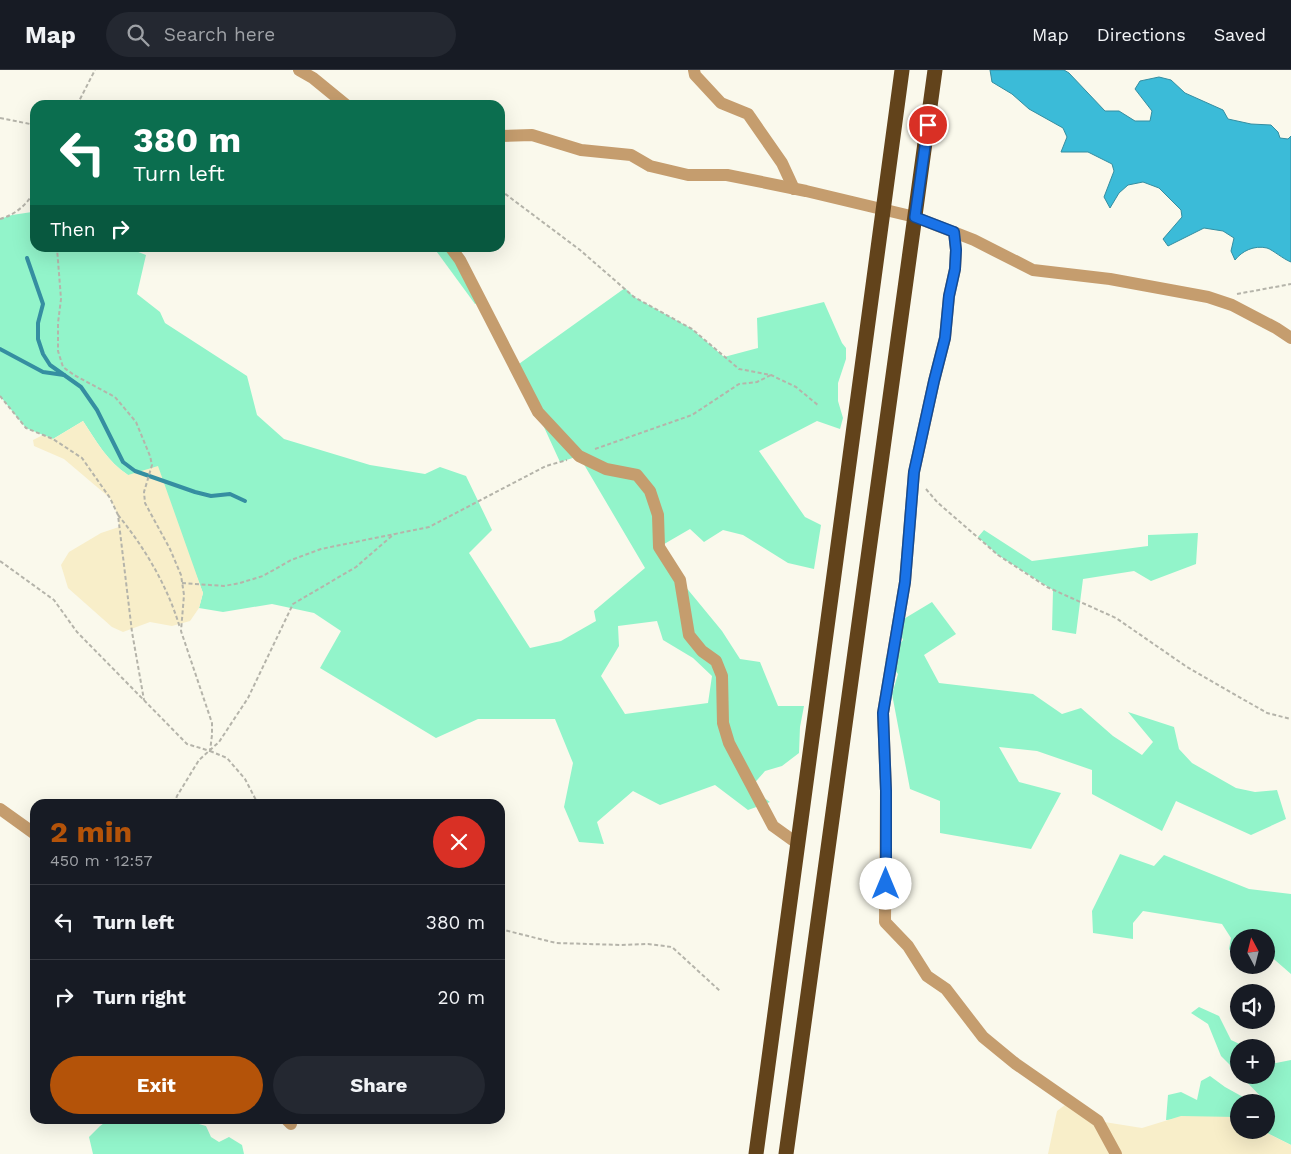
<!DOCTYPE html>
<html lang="en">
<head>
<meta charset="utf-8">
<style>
  body { margin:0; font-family:"Work Sans",sans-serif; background:#242831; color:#f1f3f6; height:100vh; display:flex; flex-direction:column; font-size:19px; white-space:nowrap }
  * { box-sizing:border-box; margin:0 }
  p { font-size:16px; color:#9ea1a6 }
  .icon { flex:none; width:28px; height:28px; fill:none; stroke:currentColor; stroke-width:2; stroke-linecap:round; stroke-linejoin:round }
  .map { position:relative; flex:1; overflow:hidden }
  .side { position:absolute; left:30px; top:729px; width:475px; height:325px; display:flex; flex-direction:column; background:#171b24; border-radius:15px; box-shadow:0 5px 20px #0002 }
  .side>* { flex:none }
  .guide { position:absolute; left:30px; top:30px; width:475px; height:152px; border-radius:15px; box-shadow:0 5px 20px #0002; background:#0b6e4f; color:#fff; overflow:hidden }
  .needle { width:32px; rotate:353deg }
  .buttons { position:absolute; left:1230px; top:859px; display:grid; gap:10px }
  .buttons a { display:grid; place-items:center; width:45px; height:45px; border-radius:50%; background:#171b24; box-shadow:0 5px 20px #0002; font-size:25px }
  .pin { position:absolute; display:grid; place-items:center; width:42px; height:42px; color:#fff; margin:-21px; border:2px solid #fff; border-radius:50%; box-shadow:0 1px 5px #0007 }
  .me { position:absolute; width:55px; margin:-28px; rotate:0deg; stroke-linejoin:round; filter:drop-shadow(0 0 4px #0008) }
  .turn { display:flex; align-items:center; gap:18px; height:105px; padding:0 20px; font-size:22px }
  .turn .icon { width:65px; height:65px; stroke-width:2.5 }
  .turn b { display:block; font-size:35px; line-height:42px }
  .then { display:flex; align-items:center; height:48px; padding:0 20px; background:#0003; gap:10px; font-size:19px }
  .round { display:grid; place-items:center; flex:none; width:52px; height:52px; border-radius:26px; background:#242831 }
  .head { display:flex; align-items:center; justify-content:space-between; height:85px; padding:0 20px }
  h1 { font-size:30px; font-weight:700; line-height:38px; color:#b45309 }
  .action { display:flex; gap:10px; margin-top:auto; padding:10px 20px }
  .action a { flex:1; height:58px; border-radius:30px; background:#b45309; color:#fff; font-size:20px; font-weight:700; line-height:58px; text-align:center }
  .action a+a { background:#242831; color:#f1f3f6 }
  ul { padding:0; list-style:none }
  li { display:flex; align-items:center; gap:15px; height:75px; padding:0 20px; border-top:1px solid #363941 }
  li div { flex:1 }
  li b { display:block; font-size:19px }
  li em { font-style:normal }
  header { display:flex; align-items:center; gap:30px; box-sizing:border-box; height:70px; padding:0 25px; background:#171b24; border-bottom:1px solid #363941 }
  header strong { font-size:24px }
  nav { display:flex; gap:28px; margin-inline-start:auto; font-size:18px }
  .search { width:350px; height:45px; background:#242831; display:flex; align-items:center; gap:12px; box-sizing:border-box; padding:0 18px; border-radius:28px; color:#9ea1a6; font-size:19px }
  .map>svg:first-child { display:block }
</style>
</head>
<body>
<header>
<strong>Map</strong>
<div class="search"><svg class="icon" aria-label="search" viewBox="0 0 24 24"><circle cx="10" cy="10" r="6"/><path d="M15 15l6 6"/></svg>Search here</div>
<nav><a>Map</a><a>Directions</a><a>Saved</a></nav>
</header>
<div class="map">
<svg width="1291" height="1084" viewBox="0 0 1291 1084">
  <rect width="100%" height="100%" fill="#faf9ec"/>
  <g fill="#92f4ca" fill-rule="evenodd">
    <path d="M32,142L35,143V178H128L146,185L137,224L160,242L165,253L247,306L257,345L284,369L370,395L425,404L440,397L466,406L492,460L469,483L530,578L561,571L596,551L594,541L645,498L579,386L560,392L516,296L625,218L634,227L692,259L724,287L758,278L757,248L824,232L842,273L846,278V289L838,313V331L843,348L840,359L817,351L759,381L805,447L821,455L814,499L788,493L743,465L723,460L704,472L690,459L659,477L680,510L722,561L740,589L760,592L778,636H804L800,657L799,683L782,696L765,701L750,718L770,732L748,740L715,715L660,735L633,721L597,752L604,774L579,772L564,737L573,693L555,649H478L436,668L320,598L341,561L314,543L272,534L223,542L199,538L203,523L191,492L128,405C108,392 96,371 83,351L53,369L26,358L0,326V149L12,145ZM657,551L663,570L693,588L712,606L708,633L625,644L601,606L619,576L618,556Z"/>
    <path d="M434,178H451L481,231L475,234Z"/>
    <path d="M984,460L1032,491L1148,476V465L1198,463L1196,494L1151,511L1134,501L1083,509L1076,564L1052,560L1053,520L998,485L978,467Z"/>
    <path d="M932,532L956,564L924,585L939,613L1033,624L1062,644L1081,638L1113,666L1142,685L1153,672L1128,642L1174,657L1179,679L1192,693L1236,718L1255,722L1277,720L1286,749L1251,765L1176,731L1162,761L1092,724V700L1037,681L999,677L1019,712L1061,723L1031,779L940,763V731L910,719L892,624L898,604L885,589L903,570L897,553Z"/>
    <path d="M1120,784L1154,796L1164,785L1249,819L1291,824V904L1269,885H1266V868H1239V890H1236L1229,879L1231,868L1222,854L1143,841L1133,853V869L1093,863L1092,841Z"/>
    <path d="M1199,937L1219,946L1231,970L1246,977L1239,978V1004L1221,986L1208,954L1191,943Z"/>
    <path d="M1266,988L1276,993L1291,990V1075L1261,1060H1266V1032L1240,1005H1266Z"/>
    <path d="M1210,1006L1225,1017L1252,1032H1239V1049L1223,1047L1166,1050L1168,1025L1181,1022L1197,1030L1201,1011Z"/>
    <path d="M110,1049H181L206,1056L211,1067L219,1072L229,1067L242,1075L244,1084H93L89,1067L100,1056Z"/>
  </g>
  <g fill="#f8eec9">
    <path d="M83,351C96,371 108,392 128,405L158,396L203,523L199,538L190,551L172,556L150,552L123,562L112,557L68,518L61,495L69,482L101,463L119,457L118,445L110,428L64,389L34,376L33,370L43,365L53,369Z"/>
    <path d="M1070,1031L1098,1051L1142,1058L1181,1046L1236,1047L1239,1049V1060H1261L1291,1075V1084H1048L1057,1041Z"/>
  </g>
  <path fill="#3bbbd8" stroke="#358ea1" d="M990,0H1064L1069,3L1105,41H1119L1135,51H1150L1152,41L1135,19L1140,11L1159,7L1171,10L1185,23L1223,40L1228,49L1251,54L1271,55L1278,62L1280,68L1288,69L1291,66V192C1283,189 1273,180 1267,178C1254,175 1242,181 1235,190L1231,181L1234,168L1223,161L1204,158L1168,176L1163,169L1182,147L1181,140L1159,118L1143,112L1128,115L1119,123L1110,138L1104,127L1114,101L1112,94L1088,82H1061L1067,67L1063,58L1029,39L1012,24L992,12Z"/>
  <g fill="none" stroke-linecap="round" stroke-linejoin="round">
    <g stroke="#358ea1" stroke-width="4">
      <path d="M27,188L43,234L38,253V269L43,284L50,295L81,317L97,340L123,392L135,401L195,422L211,426L230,424L245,431"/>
      <path d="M0,279L43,302L64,305"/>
    </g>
    <g stroke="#b5b4aa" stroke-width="2" stroke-dasharray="4 2.5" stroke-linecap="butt">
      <path d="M77,35L95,0"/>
      <path d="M0,48L35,55"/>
      <path d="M500,120L580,180L634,227L692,259L739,299L771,305L796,317L819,336"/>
      <path d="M0,149C15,145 28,134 35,120"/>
      <path d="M1237,224L1291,214"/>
      <path d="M0,326L26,358L53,369L82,388L110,428L118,445L132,562L144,630"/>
      <path d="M595,379L692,345L739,314L757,312L771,305"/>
      <path d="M926,419L937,432L998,485L1047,517L1116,548L1187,597L1267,643L1291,649"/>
      <path d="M118,445C145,478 168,517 180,558"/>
      <path d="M0,491L54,530L77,562L187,674L210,681L212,665V653L181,561L184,525L181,505L170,479L145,433L144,422L152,395L150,386L136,352L115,327L74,305L63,297L58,281V253L61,229L57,178"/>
      <path d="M182,513L224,516L240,513L263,506L291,490L321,479L429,457L546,396L567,390"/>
      <path d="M210,681L227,688L245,709L258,734"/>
      <path d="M174,734L177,726L199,690L219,672L248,628L293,534L356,497L394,464"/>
      <path d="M500,859L556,873L621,875L648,874L672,877L720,921"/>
    </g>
    <g stroke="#c59d6e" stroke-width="12">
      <path d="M299,0L313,8L346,35"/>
      <path d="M694,0L695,5L721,33L748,44L782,93L794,119"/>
      <path d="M500,66L532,65L581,80L631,85L650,96L688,105H727L806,121L915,147L974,170L1033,200L1110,209L1208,227L1232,235L1276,258L1291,268"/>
      <path d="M954,162L956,180L955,199L949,226L945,268L934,311L914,402L905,512L883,643L886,721L885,852L908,876L927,906L946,919L983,967L1016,994L1098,1051L1116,1084"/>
      <path d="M451,178L460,190L538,342L579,386L606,399L637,405L650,421L658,445L659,477L680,510L689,565L702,581L716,591L722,606L723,653L729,673L773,756L798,774"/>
      <path d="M0,739L35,764"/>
      <path d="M286,1049L291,1054"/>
    </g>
    <g stroke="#62431b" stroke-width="15">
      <path d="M756,1084L902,0"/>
      <path d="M786,1084L935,0"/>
    </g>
  </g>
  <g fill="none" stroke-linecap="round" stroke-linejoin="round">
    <g stroke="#114b97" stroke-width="12">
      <path id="route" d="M886,814V721L883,643L905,512L914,402L934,311L945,268L949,226L955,199L956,180L954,162L915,147L928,55"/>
    </g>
    <use href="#route" stroke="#1a73e8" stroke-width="9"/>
  </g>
</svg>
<div class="buttons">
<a><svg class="needle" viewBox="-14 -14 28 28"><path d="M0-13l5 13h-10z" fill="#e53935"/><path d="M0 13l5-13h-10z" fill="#9ea1a6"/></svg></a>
<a><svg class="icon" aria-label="sound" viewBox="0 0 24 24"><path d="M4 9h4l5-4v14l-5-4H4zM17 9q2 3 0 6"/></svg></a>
<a>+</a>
<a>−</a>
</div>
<div class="pin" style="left:928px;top:55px;background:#d93025"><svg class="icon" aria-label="arrive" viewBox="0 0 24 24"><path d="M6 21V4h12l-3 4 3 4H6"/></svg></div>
<svg class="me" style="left:886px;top:814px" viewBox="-20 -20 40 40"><circle r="19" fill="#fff"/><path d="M0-13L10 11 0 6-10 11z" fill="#1a73e8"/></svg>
<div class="guide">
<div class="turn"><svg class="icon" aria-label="left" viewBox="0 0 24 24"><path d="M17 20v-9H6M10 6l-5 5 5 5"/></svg><div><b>380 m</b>Turn left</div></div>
<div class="then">Then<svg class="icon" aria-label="right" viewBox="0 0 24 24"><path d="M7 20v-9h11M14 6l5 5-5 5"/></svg></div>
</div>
<section class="side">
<div class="head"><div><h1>2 min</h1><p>450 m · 12:57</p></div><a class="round" style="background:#d93025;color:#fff"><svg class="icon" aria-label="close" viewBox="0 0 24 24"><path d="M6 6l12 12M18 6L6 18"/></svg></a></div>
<ul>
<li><svg class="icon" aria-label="left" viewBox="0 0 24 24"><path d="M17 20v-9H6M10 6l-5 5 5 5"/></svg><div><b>Turn left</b></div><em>380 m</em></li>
<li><svg class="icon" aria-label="right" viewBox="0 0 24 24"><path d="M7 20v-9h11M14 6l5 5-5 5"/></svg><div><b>Turn right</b></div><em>20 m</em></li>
</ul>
<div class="action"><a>Exit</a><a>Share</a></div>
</section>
</div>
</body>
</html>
